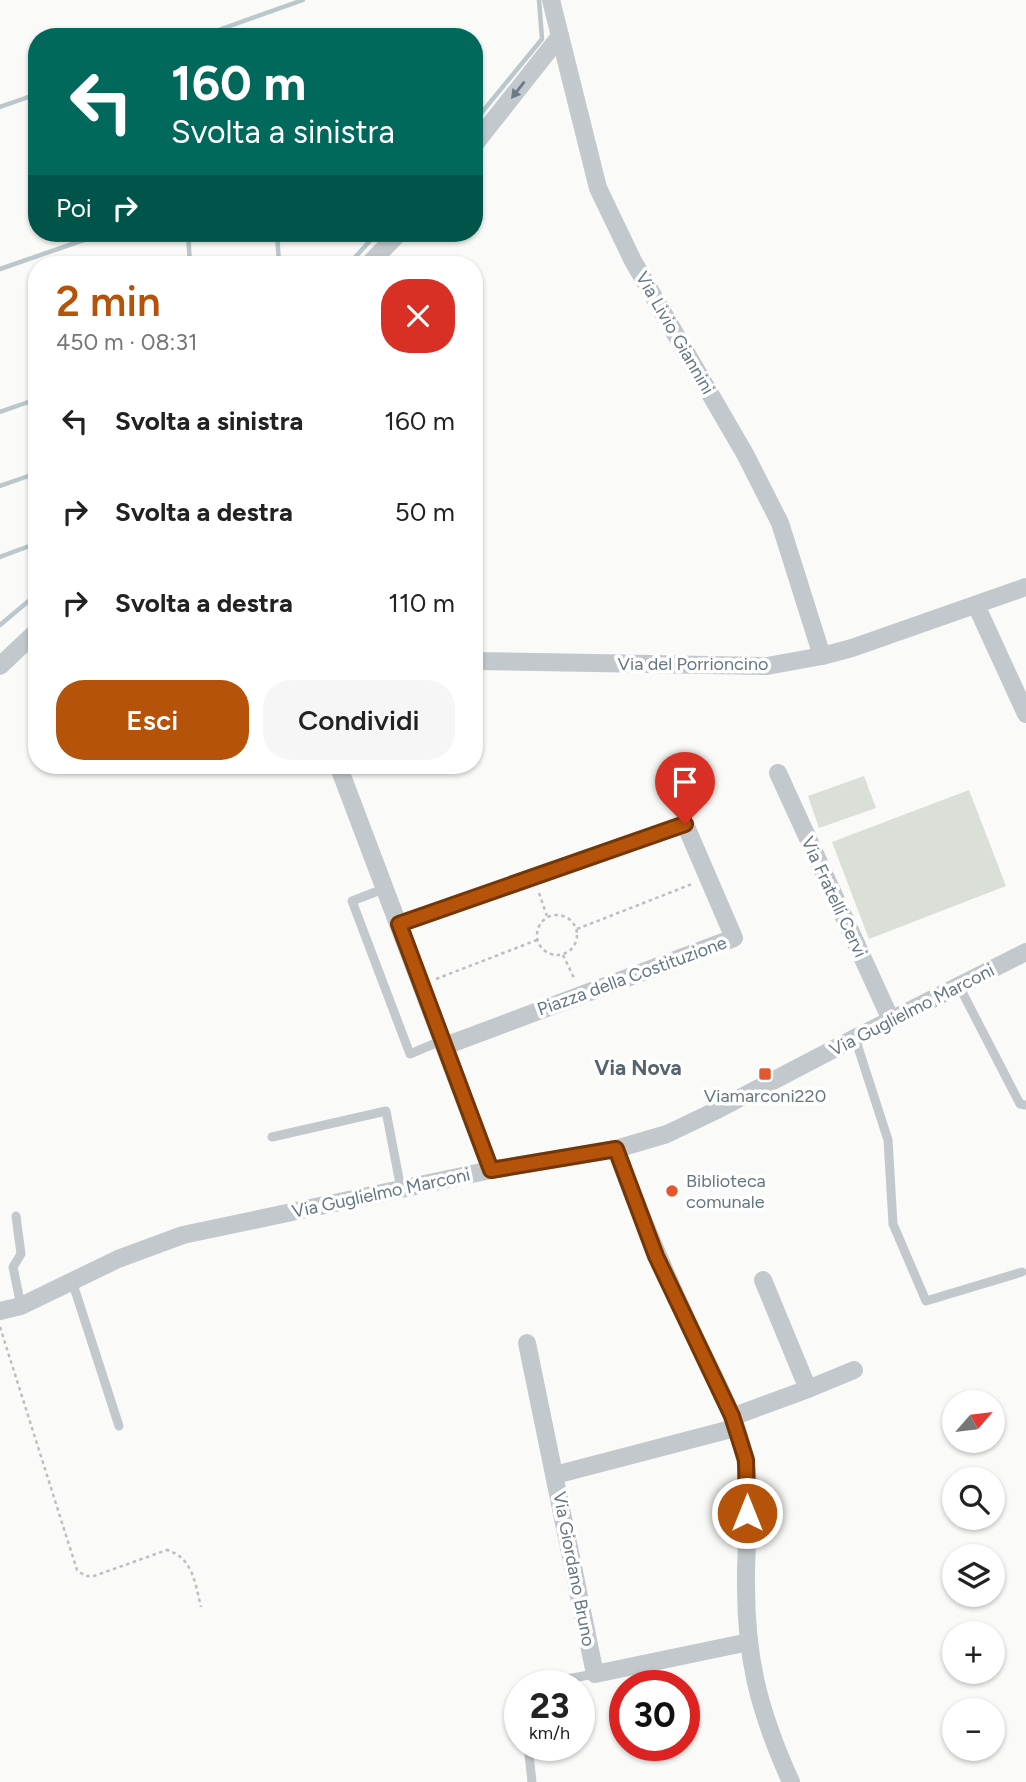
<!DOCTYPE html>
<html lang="it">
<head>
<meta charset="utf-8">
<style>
  body { margin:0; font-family:Figtree,sans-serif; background:#f6f6f6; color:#222; height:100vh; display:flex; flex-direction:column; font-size:26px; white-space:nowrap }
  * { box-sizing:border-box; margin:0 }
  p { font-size:23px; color:#767676 }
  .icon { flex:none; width:38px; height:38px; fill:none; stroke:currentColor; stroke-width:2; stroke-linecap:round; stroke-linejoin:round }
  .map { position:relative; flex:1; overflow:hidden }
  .panel { position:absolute; left:28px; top:256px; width:455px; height:518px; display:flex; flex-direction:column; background:#fff; border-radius:28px; box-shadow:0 2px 5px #0004 }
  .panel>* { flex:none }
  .top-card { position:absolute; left:28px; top:28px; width:455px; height:214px; border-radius:28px; box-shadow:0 2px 5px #0004; background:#00695c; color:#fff; overflow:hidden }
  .needle { width:46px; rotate:62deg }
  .fabs { position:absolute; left:942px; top:1390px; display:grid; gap:14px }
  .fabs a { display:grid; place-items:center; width:63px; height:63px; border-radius:50%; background:#fff; box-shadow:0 2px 5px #0004; font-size:35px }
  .speed { position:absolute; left:504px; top:1670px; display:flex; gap:14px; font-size:35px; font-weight:700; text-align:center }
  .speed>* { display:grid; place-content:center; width:91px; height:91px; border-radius:50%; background:#fff; box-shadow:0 2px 5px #0004; line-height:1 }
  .speed small { font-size:18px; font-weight:400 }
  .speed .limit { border:10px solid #d22; background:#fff; color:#111 }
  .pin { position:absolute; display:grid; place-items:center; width:60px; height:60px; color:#fff; margin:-72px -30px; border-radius:50% 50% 50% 0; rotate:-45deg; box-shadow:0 0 7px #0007 }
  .pin .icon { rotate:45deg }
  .me { position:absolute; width:77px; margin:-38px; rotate:0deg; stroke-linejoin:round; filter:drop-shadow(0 0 5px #0008) }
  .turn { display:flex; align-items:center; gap:24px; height:147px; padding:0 28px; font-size:32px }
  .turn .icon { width:91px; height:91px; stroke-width:2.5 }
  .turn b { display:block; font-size:49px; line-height:60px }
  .then { display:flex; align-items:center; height:66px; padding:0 28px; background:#0003; gap:14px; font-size:26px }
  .round { display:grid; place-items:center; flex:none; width:74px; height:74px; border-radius:28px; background:#f6f6f6 }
  .head { display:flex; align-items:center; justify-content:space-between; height:119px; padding:0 28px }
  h1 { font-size:42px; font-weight:600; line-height:52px; color:#b45309 }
  .action { display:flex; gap:14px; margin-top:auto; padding:14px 28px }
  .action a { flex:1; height:80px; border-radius:28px; background:#b45309; color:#fff; font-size:28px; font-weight:600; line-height:80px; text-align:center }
  .action a+a { background:#f6f6f6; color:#222 }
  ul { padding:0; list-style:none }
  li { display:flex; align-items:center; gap:21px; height:91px; padding:0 28px }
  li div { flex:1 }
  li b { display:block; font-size:26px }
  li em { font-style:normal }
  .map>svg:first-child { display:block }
</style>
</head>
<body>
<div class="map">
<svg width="1026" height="1782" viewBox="0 0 1026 1782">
  <rect width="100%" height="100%" fill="#fafaf8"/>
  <g fill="#dadfd7">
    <path d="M864,776L876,808L819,828L808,796Z"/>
    <path d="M969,790L1006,886L869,939L832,842Z"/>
  </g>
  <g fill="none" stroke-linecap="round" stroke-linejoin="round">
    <g stroke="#bbc7cb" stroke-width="4.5">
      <path d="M199,37L303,0"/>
      <path d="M0,107L37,94"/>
      <path d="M474,122L542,39L539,0"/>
      <path d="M188,233L190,264"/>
      <path d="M277,233L279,264"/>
      <path d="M349,264L377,233"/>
      <path d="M0,269L104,233"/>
      <path d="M0,412L37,399"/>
      <path d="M0,486L37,473"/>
      <path d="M0,557L32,545"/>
      <path d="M0,625L37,594"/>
    </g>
    <g stroke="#bbbfc2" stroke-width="2.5" stroke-dasharray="3.5 3.5" stroke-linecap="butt">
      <path d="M539,893L547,916"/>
      <circle cx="557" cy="935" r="20"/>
      <path d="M577,929L692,884"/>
      <path d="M563,955L575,980"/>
      <path d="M436,979L537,940"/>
      <path d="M0,1327L77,1570L85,1576H94L167,1550C193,1558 195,1583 201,1607"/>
    </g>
    <g stroke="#c3c8cc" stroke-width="9">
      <path d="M386,888L352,901L410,1054L443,1040"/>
      <path d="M959,986L1020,1104L1026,1105"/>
      <path d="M855,1038L888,1140L893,1224L926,1301L1022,1272"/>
      <path d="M272,1137L386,1111L401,1189"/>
      <path d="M16,1216L21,1254L13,1267L21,1306"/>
      <path d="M72,1281L119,1426"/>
      <path d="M532,1685L595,1674"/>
      <path d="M528,1745L532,1782"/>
    </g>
    <g stroke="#c3c8cc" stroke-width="18">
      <path d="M551,0L598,188L633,261L745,454L780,523L822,656"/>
      <path d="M474,145L560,36"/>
      <path d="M369,264L399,233"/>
      <path d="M976,605L1026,714"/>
      <path d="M474,661L767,666L822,656L852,648L1026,587"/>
      <path d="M0,666L37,631"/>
      <path d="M338,765L491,1170"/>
      <path d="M778,773L891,1020"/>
      <path d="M399,924L685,824L734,938L445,1046"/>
      <path d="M616,1149C638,1212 664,1271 692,1331C711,1372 736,1414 745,1459C752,1492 746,1541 746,1576C745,1656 758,1709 791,1782"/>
      <path d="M763,1280L808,1389"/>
      <path d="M0,1311L21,1306L118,1259L183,1235L491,1170L616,1149L667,1134L715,1111L855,1038L1026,952"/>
      <path d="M527,1343L595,1674L749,1642"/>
      <path d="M732,1417L808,1389L854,1370"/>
      <path d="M555,1475L735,1428"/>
    </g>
  </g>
  <defs><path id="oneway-solid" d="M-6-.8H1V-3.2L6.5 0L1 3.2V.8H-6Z" transform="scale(1.75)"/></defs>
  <use fill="#6a7a87" href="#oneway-solid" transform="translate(518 90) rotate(128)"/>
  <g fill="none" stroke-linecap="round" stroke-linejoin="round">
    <g stroke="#753606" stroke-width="18">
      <path id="route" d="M685,824L399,924L491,1170L616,1149L656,1256L732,1416L746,1460L747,1513"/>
    </g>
    <use href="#route" stroke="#b45309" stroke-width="12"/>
  </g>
  <g fill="#e4572e" stroke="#fff" stroke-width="2.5">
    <rect x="758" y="1067" width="14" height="14" rx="3.5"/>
    <circle cx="672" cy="1191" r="7"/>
  </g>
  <g text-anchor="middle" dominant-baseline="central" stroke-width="7" stroke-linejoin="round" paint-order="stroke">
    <g font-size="18" fill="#657683" stroke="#fff">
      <text transform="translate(675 333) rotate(60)">Via Livio Giannini</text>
      <text x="693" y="664">Via del Porrioncino</text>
      <text transform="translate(834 897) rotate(65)">Via Fratelli Cervi</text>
      <text transform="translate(632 976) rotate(-20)">Piazza della Costituzione</text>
      <text transform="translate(912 1010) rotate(-27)">Via Guglielmo Marconi</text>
      <text transform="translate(381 1193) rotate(-12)">Via Guglielmo Marconi</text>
      <text transform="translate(574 1569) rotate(79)">Via Giordano Bruno</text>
    </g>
    <g font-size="18" fill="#657683" stroke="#fff">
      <text x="765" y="1096">Viamarconi220</text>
      <text x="686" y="1181" text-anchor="start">Biblioteca<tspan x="686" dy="21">comunale</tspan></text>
    </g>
    <g font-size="21" font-weight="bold" fill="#57646e" stroke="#fff">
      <text x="638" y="1067">Via Nova</text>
    </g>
  </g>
</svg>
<div class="fabs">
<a><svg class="needle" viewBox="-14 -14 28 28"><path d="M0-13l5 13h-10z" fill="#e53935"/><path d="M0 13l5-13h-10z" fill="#767676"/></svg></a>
<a><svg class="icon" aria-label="search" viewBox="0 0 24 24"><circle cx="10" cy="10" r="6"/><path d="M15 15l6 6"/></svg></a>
<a><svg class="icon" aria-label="layers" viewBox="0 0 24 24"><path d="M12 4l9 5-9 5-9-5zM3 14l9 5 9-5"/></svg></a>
<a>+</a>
<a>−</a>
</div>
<div class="speed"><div>23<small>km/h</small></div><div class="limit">30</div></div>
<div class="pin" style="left:685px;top:824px;background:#d93025"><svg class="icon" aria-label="arrive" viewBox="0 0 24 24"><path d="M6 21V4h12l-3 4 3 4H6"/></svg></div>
<svg class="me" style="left:747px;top:1513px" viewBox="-20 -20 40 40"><circle r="17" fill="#b45309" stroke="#fff" stroke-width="3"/><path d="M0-11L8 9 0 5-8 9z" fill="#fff"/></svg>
<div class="top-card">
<div class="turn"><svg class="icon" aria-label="left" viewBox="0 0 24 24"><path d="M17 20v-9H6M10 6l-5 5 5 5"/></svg><div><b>160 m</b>Svolta a sinistra</div></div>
<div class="then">Poi<svg class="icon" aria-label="right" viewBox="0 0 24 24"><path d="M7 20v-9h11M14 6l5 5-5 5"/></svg></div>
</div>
<section class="panel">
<div class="head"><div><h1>2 min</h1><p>450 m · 08:31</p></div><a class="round" style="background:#d93025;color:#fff"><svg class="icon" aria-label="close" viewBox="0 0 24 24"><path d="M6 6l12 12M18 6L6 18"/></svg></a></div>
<ul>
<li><svg class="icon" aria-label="left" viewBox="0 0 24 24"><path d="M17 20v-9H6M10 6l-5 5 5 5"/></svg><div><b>Svolta a sinistra</b></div><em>160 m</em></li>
<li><svg class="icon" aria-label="right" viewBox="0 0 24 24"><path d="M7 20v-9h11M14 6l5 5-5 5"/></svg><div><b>Svolta a destra</b></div><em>50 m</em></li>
<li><svg class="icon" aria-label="right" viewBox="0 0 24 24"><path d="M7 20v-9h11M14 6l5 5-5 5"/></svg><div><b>Svolta a destra</b></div><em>110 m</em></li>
</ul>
<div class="action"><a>Esci</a><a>Condividi</a></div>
</section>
</div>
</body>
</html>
